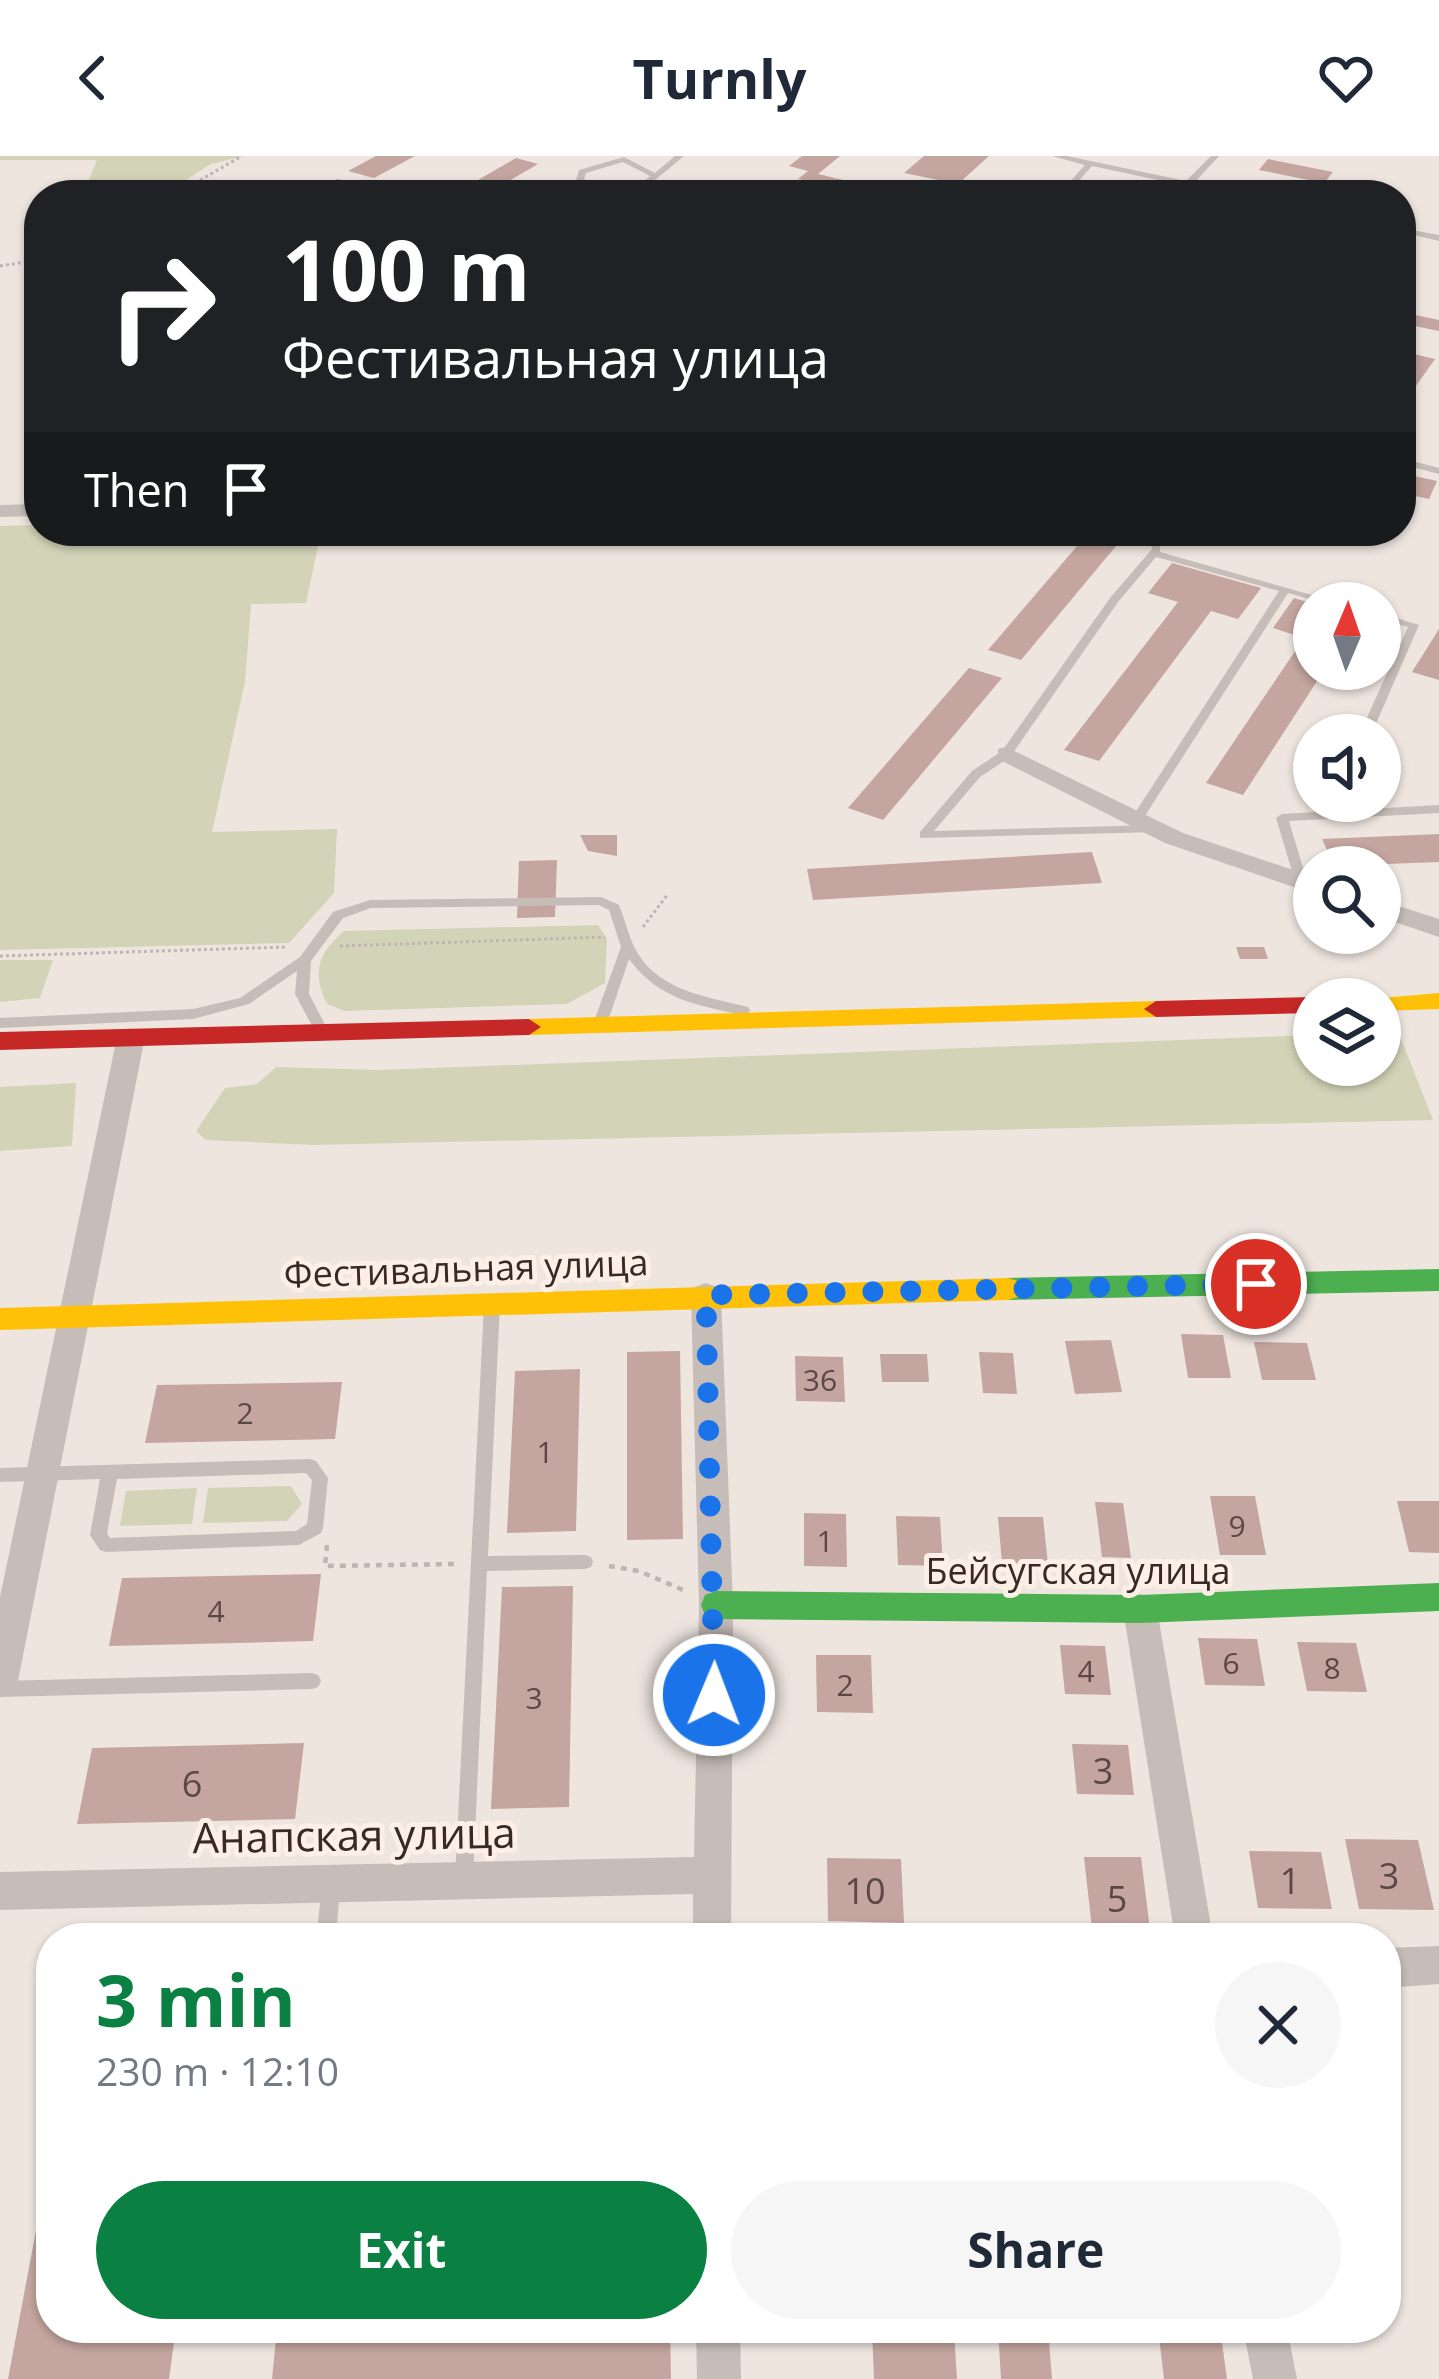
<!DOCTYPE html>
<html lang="en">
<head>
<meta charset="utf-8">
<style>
  body { margin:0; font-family:"Open Sans",sans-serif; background:#f6f6f7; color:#1f2937; height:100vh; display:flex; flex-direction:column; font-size:45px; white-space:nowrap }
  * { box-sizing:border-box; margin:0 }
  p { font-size:39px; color:#747a83 }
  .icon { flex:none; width:66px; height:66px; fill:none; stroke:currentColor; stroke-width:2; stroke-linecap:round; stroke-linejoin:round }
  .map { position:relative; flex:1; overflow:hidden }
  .details { position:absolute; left:36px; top:1767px; width:1365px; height:420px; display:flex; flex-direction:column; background:#fff; border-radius:48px; box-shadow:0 3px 9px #0004 }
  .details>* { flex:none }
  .hud { position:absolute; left:24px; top:24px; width:1392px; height:366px; border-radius:48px; box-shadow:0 3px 9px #0004; background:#202124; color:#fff; overflow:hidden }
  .needle { width:78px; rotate:2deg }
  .controls { position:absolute; left:1293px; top:426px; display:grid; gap:24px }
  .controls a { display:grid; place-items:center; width:108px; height:108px; border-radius:50%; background:#fff; box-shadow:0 3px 9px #0004; font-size:60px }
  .pin { position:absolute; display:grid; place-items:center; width:102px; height:102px; color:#fff; margin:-51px; border:6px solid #fff; border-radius:50%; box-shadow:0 3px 12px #0007 }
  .me { position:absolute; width:132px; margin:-66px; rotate:1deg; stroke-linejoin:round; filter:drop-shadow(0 0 9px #0008) }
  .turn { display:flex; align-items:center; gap:42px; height:252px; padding:0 60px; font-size:54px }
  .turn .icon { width:156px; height:156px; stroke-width:2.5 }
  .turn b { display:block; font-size:84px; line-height:102px }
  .then { display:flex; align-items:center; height:114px; padding:0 60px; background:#0003; gap:24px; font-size:45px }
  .round { display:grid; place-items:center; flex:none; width:126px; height:126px; border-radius:63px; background:#f6f6f7 }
  .summary { display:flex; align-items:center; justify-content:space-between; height:204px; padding:0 60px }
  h1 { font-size:72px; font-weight:700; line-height:90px; color:#0b8043 }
  .primary-button { display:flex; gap:24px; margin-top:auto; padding:24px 60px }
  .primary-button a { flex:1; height:138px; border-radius:72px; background:#0b8043; color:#fff; font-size:48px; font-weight:700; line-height:138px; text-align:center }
  .primary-button a+a { background:#f6f6f7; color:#1f2937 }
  header { display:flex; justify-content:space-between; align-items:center; height:156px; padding:0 60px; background:#fff; font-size:54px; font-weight:700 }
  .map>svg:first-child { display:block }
</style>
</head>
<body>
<header><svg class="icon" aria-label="back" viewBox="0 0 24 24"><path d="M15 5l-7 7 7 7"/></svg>Turnly<svg class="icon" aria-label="heart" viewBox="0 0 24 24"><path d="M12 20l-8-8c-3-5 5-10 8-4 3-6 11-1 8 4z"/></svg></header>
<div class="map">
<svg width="1439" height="2223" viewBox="0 0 1439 2223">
  <rect width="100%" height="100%" fill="#eee5df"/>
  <g fill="#d2d3b7">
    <path d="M0,0H244L211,8L162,39H83L97,4H0Z"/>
    <path d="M39,369V375H321L306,447L251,448L245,526L212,676L337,673L334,737L289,787L0,794V370Z"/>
    <path d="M598,769L607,783L605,827L567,848L344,855L327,848C312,817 317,798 344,775Z"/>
    <path d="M0,804H53L40,842L0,846Z"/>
    <path d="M1398,875L1433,964L312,989L206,984L196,975L225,932L257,928L276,911L378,914L1314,879V909H1380V876Z"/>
    <path d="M76,927L72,990L0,995V931Z"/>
    <path d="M291,1330L302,1348L287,1365L203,1367L208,1332Z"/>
    <path d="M197,1332L192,1368L120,1370L126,1335Z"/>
  </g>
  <g fill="#c4a59f">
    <path d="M376,0H415L374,22L348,15Z"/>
    <path d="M802,0H840L818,18L907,39H872L798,23L808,15L789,10Z"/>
    <path d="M924,0H989L958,28L904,17Z"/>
    <path d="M516,2L538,8L485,39H452Z"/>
    <path d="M1268,3L1333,16L1324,27L1259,14Z"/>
    <path d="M1411,158L1439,164V175L1405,168Z"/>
    <path d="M1401,195L1435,203L1401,251Z"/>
    <path d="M1401,317L1437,325L1429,343L1401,337Z"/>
    <path d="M1090,375L1121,384L1021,504L988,494Z"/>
    <path d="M1172,407L1261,432L1238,463L1211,455L1099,605L1064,594L1178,446L1148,437Z"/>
    <path d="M1294,442L1314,448V513H1325L1243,639L1206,627L1304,482L1273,472Z"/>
    <path d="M1439,473V524L1412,516Z"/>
    <path d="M969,512L1002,522L883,664L848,652Z"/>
    <path d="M1439,678V706L1334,710L1322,683Z"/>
    <path d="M580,679H617V700L588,695Z"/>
    <path d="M1092,696L1102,727L813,744L807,713Z"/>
    <path d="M557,704L555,761L517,762L519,705Z"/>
    <path d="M1236,791H1264L1268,803H1240Z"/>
    <path d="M1181,1178L1223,1179L1231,1222H1188Z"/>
    <path d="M1111,1184L1122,1236L1075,1238L1065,1185Z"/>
    <path d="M1254,1186L1307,1187L1316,1224H1262Z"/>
    <path d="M680,1195L683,1383L627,1384V1196Z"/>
    <path d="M979,1196L1013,1197L1017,1238L983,1237Z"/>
    <path d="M880,1198H927L929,1226H882Z"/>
    <path d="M795,1200L843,1201L845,1246L796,1245Z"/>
    <path d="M580,1213L576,1375L507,1377L515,1215Z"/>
    <path d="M342,1226L335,1283L145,1287L157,1229Z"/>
    <path d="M1210,1340H1255L1266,1399H1220Z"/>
    <path d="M1397,1345H1439V1397L1409,1396Z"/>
    <path d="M1095,1346L1123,1347L1131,1402L1102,1401Z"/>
    <path d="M804,1357L846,1358L847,1411L804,1410Z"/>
    <path d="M896,1360L940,1361L943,1410L898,1409Z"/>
    <path d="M998,1361H1043L1048,1408L1002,1407Z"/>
    <path d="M321,1418L313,1485L109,1490L122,1422Z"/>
    <path d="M573,1430L569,1651L491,1653L502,1431Z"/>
    <path d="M1198,1482L1257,1483L1265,1530L1205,1529Z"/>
    <path d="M1297,1486L1356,1487L1367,1536L1307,1535Z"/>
    <path d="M1060,1489L1105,1490L1111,1539L1065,1538Z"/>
    <path d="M816,1499H871L873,1557L817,1556Z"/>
    <path d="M304,1587L295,1663L77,1668L92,1592Z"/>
    <path d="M1072,1588L1128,1589L1134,1639L1077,1638Z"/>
    <path d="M1345,1683L1418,1684L1434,1754L1359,1753Z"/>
    <path d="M1249,1695L1321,1696L1332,1753L1258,1752Z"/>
    <path d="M1084,1701H1141L1151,1782H1093Z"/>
    <path d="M827,1702L901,1703L904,1767L828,1765Z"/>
    <path d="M1388,2004L1398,2055H1386Z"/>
    <path d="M44,2032H51V2172H176L169,2223H8Z"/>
    <path d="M277,2172H670L671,2223H272Z"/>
    <path d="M998,2172H1048L1052,2223H1001Z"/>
    <path d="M1158,2172H1220L1227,2223H1164Z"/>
    <path d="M872,2173L954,2175L957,2223H874Z"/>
  </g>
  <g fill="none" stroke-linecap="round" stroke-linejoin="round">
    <g stroke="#bfb5b1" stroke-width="3" stroke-dasharray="3 3" stroke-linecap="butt">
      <path d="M174,39L242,0"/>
      <path d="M0,110L39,104"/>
      <path d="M643,771L668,738"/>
      <path d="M340,790L605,781"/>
      <path d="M0,800L287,791"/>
    </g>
    <g stroke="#bfb5b1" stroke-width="4.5" stroke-dasharray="6 6" stroke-linecap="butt">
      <path d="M327,1389L325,1410L455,1408"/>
      <path d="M609,1410L639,1415L683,1434"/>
    </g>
    <g fill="#c7bdb8" fill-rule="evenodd">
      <path d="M675,0H684L637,39H628L650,20L623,6L586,17L584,23L610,39H600L576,24L579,14L624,1L655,17Z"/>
      <path d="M1052,0H1067L1186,25L1211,0H1219L1194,27L1243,39H1228L1092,10L1066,39H1058L1085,9Z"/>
      <path d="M339,23L374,37L375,39H364L336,27V23Z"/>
      <path d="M1401,72L1439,79V85L1401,76Z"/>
      <path d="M1401,302L1439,312V318L1401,308Z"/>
      <path d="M1150,375H1160V396L1340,447H1323L1288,437L1141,666L1137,667L1131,663L1279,435L1156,401L1118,446L1010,601L980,621L934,675L1155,669L1161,673L1159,676L920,682V676L972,615L1002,595L1110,442L1152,393Z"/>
      <path d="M1380,457L1419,469L1371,579H1359L1408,471L1380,463Z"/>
      <path d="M1439,649V657L1289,665L1307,725L1301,729L1295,725L1276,662L1282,658Z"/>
      <path d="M601,741L619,749C624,761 627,774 632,786C652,834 704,840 748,851L750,854L748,857L743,859C697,849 659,844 629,803L607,868L605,871H595L593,868L621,791L609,754L599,749L371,752L343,762L311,805L309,838L329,876L327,879H317L295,838L297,815L249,848L193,863L0,872V862L193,853L240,842L300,801L333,756L370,744Z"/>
      <path d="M492,1143L497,1145L500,1149L488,1400L585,1399L591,1401L593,1406L591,1411L585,1413L487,1415L473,1721L471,1728L464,1730L457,1728L455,1721L484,1149L487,1145Z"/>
      <path d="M310,1303L316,1305L328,1322L323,1372L321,1377L299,1389L106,1396L100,1394L90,1379L100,1323L0,1326V1312ZM306,1317L312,1324L307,1368L296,1375L110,1382L107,1377L117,1323Z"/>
      <path d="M312,1517L318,1519L321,1525L318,1531L312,1533L0,1541V1525Z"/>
      <path d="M331,1722L338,1724L340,1731L336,1782H316L322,1731L324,1724Z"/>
    </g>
    <g fill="#c7bdb8" fill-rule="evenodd">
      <path d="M39,348V360L0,361V349Z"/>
      <path d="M1006,591L1183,677L1314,721V738L1165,687L998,603V593Z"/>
      <path d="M1380,744L1439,763V781L1380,761Z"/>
      <path d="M131,872L145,881L18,1525L12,1536L0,1541V1441L117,881Z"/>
      <path d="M706,1127L717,1131L721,1139L733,1449L731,1782H693V1738L0,1754V1716L694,1701L699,1449L691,1139L695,1131Z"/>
      <path d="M1140,1438L1152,1442L1157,1453L1213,1782H1175L1123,1453L1128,1442Z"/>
      <path d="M1439,1790V1828L1386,1832V1792Z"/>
      <path d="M696,2172H740L741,2223H697Z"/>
      <path d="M1243,2172H1287L1297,2223H1253Z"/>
    </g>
    <g fill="#4caf50" fill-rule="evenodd">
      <path d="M1439,1113V1135L1008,1144L998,1141L994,1133L998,1125L1008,1122Z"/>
      <path d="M1439,1427V1455L1140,1467L716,1463L705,1459L701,1449L705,1439L716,1435L1140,1439Z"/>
    </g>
    <g fill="#ffc107" fill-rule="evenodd">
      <path d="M1439,837V853L1380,855V843H1370Z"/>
      <path d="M1156,845L1168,853L1156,861L529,879L517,871L529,863Z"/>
      <path d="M1008,1122L1018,1125L1022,1133L1018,1141L1008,1144L0,1174V1152Z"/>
    </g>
    <g fill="#c62828" fill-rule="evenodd">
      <path d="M1314,841L1322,843H1314V857L1156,861L1144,853L1156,845Z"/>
      <path d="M529,863L541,871L529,879L0,894V876Z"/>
    </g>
  </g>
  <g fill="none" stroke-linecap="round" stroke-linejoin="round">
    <path stroke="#1a73e8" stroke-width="21" stroke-dasharray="0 37.8" d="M714,1539L706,1139L1256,1128"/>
  </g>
  <g text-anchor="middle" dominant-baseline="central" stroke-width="10" stroke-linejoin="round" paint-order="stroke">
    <g font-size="30" fill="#5b4844">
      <text x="820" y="1223">36</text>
      <text x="245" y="1256">2</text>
      <text x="545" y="1295">1</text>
      <text x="1237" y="1369">9</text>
      <text x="825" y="1384">1</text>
      <text x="216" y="1454">4</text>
      <text x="1231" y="1506">6</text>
      <text x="1332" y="1511">8</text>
      <text x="1086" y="1514">4</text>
      <text x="845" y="1528">2</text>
      <text x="534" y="1541">3</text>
    </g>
    <g font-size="36" fill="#382926" stroke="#fbefe6">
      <text transform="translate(466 1112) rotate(-2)">Фестивальная улица</text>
      <text x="1078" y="1414">Бейсугская улица</text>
    </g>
    <g font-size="36" fill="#5b4844">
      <text x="1103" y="1614">3</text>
      <text x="192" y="1627">6</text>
      <text x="1389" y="1719">3</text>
      <text x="1290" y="1724">1</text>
      <text x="865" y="1734">10</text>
      <text x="1117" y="1742">5</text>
    </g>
    <g font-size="42" fill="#382926" stroke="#fbefe6">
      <text transform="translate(354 1678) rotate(-1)">Анапская улица</text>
    </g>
  </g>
</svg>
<div class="controls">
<a><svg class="needle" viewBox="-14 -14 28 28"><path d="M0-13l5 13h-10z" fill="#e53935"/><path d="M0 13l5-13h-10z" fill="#747a83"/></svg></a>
<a><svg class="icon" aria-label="sound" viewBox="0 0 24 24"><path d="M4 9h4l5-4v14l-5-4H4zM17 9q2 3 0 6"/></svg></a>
<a><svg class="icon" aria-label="search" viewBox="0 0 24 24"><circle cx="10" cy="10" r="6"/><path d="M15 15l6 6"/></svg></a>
<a><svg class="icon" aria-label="layers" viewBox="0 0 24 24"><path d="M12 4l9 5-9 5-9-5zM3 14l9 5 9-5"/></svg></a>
</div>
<div class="pin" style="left:1256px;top:1128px;background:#d93025"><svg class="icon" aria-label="arrive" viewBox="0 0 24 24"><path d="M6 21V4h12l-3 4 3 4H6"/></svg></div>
<svg class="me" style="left:714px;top:1539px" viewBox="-20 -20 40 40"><circle r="17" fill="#1a73e8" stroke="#fff" stroke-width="3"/><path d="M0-11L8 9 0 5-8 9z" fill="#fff"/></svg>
<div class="hud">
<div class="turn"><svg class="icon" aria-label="right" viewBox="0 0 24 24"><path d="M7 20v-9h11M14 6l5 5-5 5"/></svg><div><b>100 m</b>Фестивальная улица</div></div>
<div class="then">Then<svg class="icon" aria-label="arrive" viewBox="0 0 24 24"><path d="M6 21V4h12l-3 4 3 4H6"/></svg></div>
</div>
<section class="details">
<div class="summary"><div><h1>3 min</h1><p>230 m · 12:10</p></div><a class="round"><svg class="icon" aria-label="close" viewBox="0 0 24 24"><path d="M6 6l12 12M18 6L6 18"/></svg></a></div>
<div class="primary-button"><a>Exit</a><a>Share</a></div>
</section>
</div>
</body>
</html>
